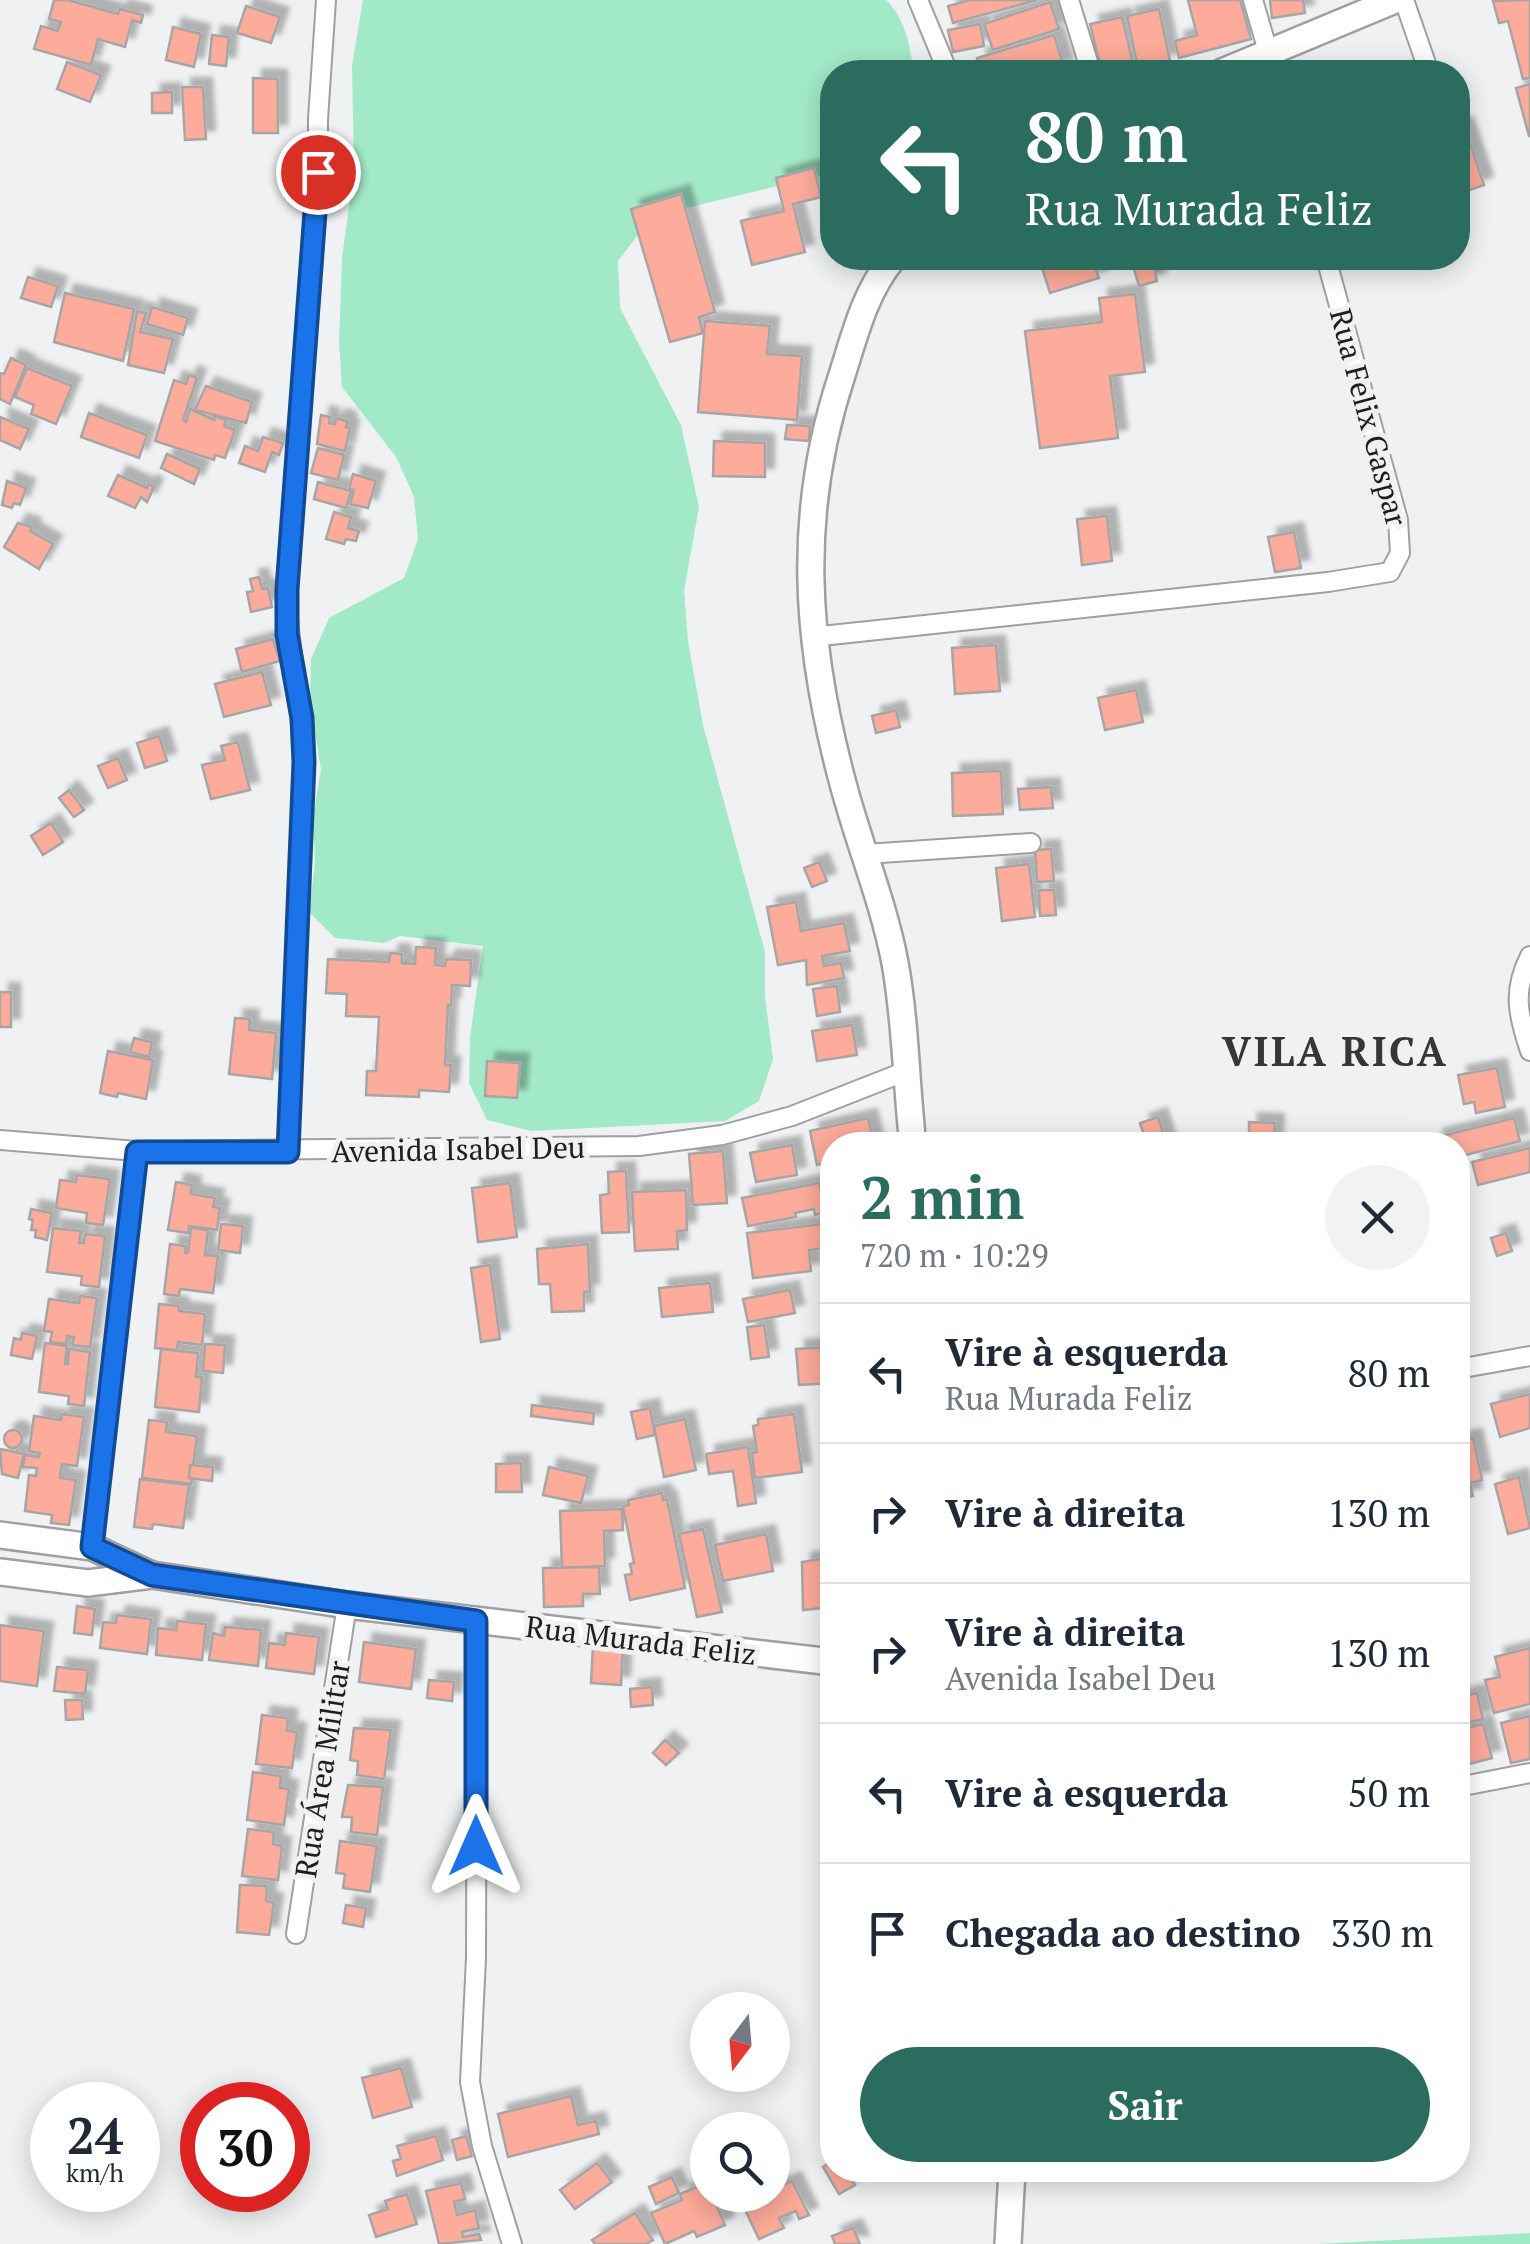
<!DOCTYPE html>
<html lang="pt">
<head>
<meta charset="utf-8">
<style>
  body { margin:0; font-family:"PT Serif",serif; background:#f2f2f3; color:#1f2937; height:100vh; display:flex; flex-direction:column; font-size:38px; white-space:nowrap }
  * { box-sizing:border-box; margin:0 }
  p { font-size:32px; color:#747a83 }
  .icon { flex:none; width:55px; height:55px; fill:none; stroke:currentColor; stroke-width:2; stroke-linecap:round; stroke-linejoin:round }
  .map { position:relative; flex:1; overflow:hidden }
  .sheet { position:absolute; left:820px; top:1132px; width:650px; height:1050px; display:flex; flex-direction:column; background:#fff; border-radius:40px; box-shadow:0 5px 25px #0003 }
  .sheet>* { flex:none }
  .guide { position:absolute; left:820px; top:60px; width:650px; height:210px; border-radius:40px; box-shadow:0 5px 25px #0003; background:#2a6c5d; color:#fff; overflow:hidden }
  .needle { width:65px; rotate:196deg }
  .tools { position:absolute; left:690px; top:1992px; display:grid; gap:20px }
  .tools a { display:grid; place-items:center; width:100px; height:100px; border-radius:50%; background:#fff; box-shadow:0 5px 25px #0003; font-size:50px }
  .speed { position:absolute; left:30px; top:2082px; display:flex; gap:20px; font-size:50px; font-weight:700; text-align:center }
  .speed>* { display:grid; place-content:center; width:130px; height:130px; border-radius:50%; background:#fff; box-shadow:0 5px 25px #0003; line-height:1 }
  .speed small { font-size:25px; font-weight:400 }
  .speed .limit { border:15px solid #d22; background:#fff; color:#111 }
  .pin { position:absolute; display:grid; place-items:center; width:85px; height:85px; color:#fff; margin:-42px; border:5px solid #fff; border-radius:50%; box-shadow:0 2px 10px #0007 }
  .me { position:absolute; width:110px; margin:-55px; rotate:0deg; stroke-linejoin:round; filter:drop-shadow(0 0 8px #0008) }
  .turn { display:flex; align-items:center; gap:35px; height:210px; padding:0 40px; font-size:45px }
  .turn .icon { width:130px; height:130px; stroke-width:2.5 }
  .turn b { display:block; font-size:70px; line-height:85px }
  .round { display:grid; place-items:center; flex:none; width:105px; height:105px; border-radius:52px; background:#f2f2f3 }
  .summary { display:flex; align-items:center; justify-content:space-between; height:170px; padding:0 40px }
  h1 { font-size:60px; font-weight:700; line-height:75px; color:#2a6c5d }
  .button { display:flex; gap:20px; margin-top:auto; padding:20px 40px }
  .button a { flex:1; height:115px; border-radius:60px; background:#2a6c5d; color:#fff; font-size:40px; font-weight:700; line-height:115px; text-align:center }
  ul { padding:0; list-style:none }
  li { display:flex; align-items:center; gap:30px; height:140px; padding:0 40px; border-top:2px solid #e0e1e3 }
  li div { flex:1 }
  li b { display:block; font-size:38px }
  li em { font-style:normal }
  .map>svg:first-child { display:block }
</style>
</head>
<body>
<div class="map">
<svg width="1530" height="2244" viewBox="0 0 1530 2244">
  <defs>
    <filter id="shadow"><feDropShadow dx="9" dy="-9" stdDeviation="2.5" flood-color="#0004"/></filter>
  </defs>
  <rect width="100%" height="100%" fill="#f0f1f2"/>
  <g fill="#a2eac7">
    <path d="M363,0H886C905,18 911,47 913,72H832V173L686,208L646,224L618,261L620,308L681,425L699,507L684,591L688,641L703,725L765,952V997L773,1059L759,1101L725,1121L531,1131L487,1120L469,1083L470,1037L483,946L400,936L384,943L335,938L309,912L315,863L313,817L321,769L310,701L311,659L329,618L404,578L418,539L414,497L396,457L342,387L339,343L342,258L354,170L352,66Z"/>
    <path d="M1530,2233V2244H1316Z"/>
  </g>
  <g fill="#fdab9a" stroke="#a7a5a5" stroke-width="2.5" filter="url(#shadow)">
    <path d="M54,0H68L118,14L120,9L143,15L141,23L132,20L125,47L98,39L91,65L34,49L41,26L58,31L61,22L49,19Z"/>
    <path d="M970,0H1037L953,23L948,6Z"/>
    <path d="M1188,0H1240L1251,39L1179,58L1175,41L1197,35Z"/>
    <path d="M1270,0H1303L1305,13L1272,18Z"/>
    <path d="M1530,0V78L1523,79L1508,21L1499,23L1493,1Z"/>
    <path d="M1050,2L1059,29L993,50L984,24Z"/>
    <path d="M246,6L280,17L271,43L237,33Z"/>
    <path d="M1159,9L1170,61L1138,68L1127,16Z"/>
    <path d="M1122,17L1135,72H1102L1090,24Z"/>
    <path d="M980,24L984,46L953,52L948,30Z"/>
    <path d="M173,27L201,34L194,67L166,60Z"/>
    <path d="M212,35L229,37L226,66L209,64Z"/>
    <path d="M1054,35L1064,67L1045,72H982L977,58Z"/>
    <path d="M67,62L101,75L90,102L57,89Z"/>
    <path d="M253,78L278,79V133H253Z"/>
    <path d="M1530,84V136H1529L1516,88Z"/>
    <path d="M182,87H203L206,139L185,140Z"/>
    <path d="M172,92V113H152V93Z"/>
    <path d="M1464,126L1484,185L1458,194V128Z"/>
    <path d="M814,168L821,197L793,204L805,252L752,265L741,221L784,211L776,178Z"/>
    <path d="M681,194L715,312L699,317L703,333L670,342L631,209Z"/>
    <path d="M1039,258H1092L1099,278L1050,293Z"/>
    <path d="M1157,258L1161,270L1155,271L1157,281L1139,286L1131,259Z"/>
    <path d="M28,277L58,286L51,307L21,298Z"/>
    <path d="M65,293L134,309L123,361L54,342Z"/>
    <path d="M1135,294L1145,372L1110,376L1118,438L1040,448L1025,331L1102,322L1099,298Z"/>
    <path d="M152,307L188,318L183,335L147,324Z"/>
    <path d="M137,311L146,313L140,332L173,339L164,373L128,365Z"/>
    <path d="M705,321L770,326L767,354L802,356L797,420L698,412Z"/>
    <path d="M11,358L26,365L10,404L0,399V373L4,374Z"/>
    <path d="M27,368L72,386L56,424L31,414L34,405L15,397Z"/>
    <path d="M189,375L197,378L183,420L186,422L190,409L214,420L215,416L226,420L224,426L235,430L225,458L215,455L214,460L155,441L174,380L186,384Z"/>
    <path d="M206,386L252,402L246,423L195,410Z"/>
    <path d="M89,413L147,435L139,458L81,437Z"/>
    <path d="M321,415L330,417L329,423L335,424L336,418L347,421L346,427L350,428L345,451L317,444Z"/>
    <path d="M0,417L29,429L20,449L0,440Z"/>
    <path d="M787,425L810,426L809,441L785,439Z"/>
    <path d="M263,437L283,443L279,455L272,452L265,472L239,463L245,446L258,451Z"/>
    <path d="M714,441L765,443V477L713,476Z"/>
    <path d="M318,448L344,455L338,480L311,473Z"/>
    <path d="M167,454L200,469L194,484L161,468Z"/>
    <path d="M353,474L376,481L368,508L350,504L354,490L349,489Z"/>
    <path d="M118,475L147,488L148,484L154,487L147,502L141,497L135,508L108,496Z"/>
    <path d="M7,481L26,488L20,505L14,503L12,508L2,505Z"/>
    <path d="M318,482L351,491L346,508L314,499Z"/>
    <path d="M334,512L351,517L348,528L359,531L356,541L346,539L344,544L326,539Z"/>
    <path d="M1107,516L1112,561L1082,565L1077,519Z"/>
    <path d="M18,523L32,527L30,531L53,544L39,569L4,547Z"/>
    <path d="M1294,532L1301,568L1275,572L1268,537Z"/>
    <path d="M259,577L262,589L268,588L272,607L251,612L247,592L253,591L250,579Z"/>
    <path d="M273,639L280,661L242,672L236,649Z"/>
    <path d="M996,645L1000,691L955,694L952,648Z"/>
    <path d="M262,672L271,705L224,717L215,684Z"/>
    <path d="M1136,690L1143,722L1105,730L1098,698Z"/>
    <path d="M896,710L900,727L876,733L872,716Z"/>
    <path d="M159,736L167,761L145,768L137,743Z"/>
    <path d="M238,742L250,790L211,799L202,765L225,760L221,746Z"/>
    <path d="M118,758L127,780L108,788L98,766Z"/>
    <path d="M1001,771L1003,814L953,816L952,773Z"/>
    <path d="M1051,787L1053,808L1020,810L1018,789Z"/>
    <path d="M69,790L84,810L74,817L59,798Z"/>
    <path d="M51,823L63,842L43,855L31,836Z"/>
    <path d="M1051,849L1054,881L1037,882L1035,850Z"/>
    <path d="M819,862L827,881L812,887L804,868Z"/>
    <path d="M1029,864L1035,917L1002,921L996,868Z"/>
    <path d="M1039,890H1054L1056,915L1040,916Z"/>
    <path d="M796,902L801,931L844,923L850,951L822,956L824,966L841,963L844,978L807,985L806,960L778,965L767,907Z"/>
    <path d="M416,947L436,948L435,965L445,966L446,959L471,960L470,986L452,985L451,1006L448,1005L445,1065H451L449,1092L419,1090V1097L366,1095L367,1071H376L379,1017L346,1016L347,994L326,993L328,959L389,962L390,953L402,954V963L415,964Z"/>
    <path d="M837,986L840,1012L817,1016L813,989Z"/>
    <rect x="0" y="992" width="11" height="35"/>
    <path d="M235,1018L250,1019L249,1030L276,1033L272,1079L229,1074Z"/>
    <path d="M852,1025L857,1055L817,1061L812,1031Z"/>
    <path d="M134,1038L152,1042L149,1057L130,1052Z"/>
    <path d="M108,1051L153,1060L146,1099L118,1093L117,1097L100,1093Z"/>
    <path d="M487,1061L520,1063L517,1098L485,1096Z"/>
    <path d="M1497,1068L1505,1107L1476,1113L1474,1102L1464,1104L1458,1075Z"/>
    <path d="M1158,1117L1167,1145H1147L1140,1123Z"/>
    <path d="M868,1118L874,1145H832V1161L817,1165L810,1131Z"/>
    <path d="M1514,1118L1520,1141L1458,1157V1145H1436L1434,1138Z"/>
    <path d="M1249,1122L1275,1123L1274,1145H1249Z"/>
    <path d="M792,1145L797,1175L756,1182L750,1153Z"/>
    <path d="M1530,1148V1172L1478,1185L1472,1162Z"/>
    <path d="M723,1151L727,1203L693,1205L689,1154Z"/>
    <path d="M626,1171L629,1232L602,1233L600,1195L609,1194L608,1172Z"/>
    <path d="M77,1175L110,1179L103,1225L86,1223L87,1213L56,1208L60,1180L76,1182Z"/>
    <path d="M176,1182L192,1185L191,1194L215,1198L213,1207L220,1208L217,1230L189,1226L188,1233L168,1230Z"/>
    <path d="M510,1183L517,1237L478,1242L472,1188Z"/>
    <path d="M819,1183L826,1212L815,1215L814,1209L795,1213L796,1217L748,1226L742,1198Z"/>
    <path d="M686,1190L687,1230L677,1231L678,1249L635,1251L632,1192Z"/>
    <path d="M31,1209L52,1213L47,1240L35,1237L36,1230H31L33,1220L29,1219Z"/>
    <path d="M831,1223L832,1247L809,1250L811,1271L753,1278L747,1233Z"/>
    <path d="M221,1224L243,1226L240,1253L218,1250Z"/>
    <path d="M53,1228L81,1231L79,1243H84L85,1234L105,1236L99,1287L81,1285L82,1276L47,1272Z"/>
    <path d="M191,1228L208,1230L205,1255L218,1256L213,1293L180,1289L179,1296L164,1294L170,1244L186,1246L185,1253H188Z"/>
    <path d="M1506,1233L1512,1251L1497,1256L1491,1238Z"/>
    <path d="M588,1244L590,1292H584V1311L552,1312L550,1284H539L537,1249Z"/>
    <path d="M490,1265L500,1339L481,1342L471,1268Z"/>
    <path d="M710,1283L713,1312L662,1317L659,1288Z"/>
    <path d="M790,1290L795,1313L748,1322L743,1299Z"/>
    <path d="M80,1296L97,1298L90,1347L72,1345L74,1337L67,1336L66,1344L50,1342L52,1332L44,1331L49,1299L79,1303Z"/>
    <path d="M159,1304L179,1306V1311L205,1314L202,1345L178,1342L177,1350L155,1348Z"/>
    <path d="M764,1325L769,1357L751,1359L747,1327Z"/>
    <path d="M22,1333L37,1336L32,1359L11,1355L14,1338L21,1340Z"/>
    <path d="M45,1343L67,1346L65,1364H68L69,1349L90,1352L84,1406L68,1404L69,1396L39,1392Z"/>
    <path d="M205,1344L225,1345L223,1373L203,1371Z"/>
    <path d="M832,1347V1383L799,1385L796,1349Z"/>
    <path d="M161,1349L198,1353L196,1377H202L199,1412L155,1407Z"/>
    <path d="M1530,1394V1428L1500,1437L1491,1404Z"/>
    <path d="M532,1405L594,1413L593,1424L531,1416Z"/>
    <path d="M650,1408L655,1435L637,1439L631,1412Z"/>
    <path d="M62,1414L84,1417L77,1466L62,1464L60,1478L76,1480L69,1525L51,1523L52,1515L25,1511L29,1475L36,1476L37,1468L23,1467L25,1455L39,1457L40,1453L29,1451L34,1416L61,1420Z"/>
    <path d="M794,1414L802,1472L755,1478L752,1453L757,1452L753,1426L758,1425V1419Z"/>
    <path d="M685,1419L696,1470L664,1477L654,1426Z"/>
    <path d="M149,1420L167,1422L166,1432L197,1436L191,1484L142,1478Z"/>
    <circle cx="13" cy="1439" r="9"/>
    <path d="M1473,1438L1482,1480L1470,1483L1473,1496L1458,1499V1441Z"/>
    <path d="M748,1447L756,1503L738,1506L733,1471L709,1474L706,1454Z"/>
    <path d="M0,1449L24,1454L18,1478L2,1474Z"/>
    <path d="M521,1463L522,1492H496V1464Z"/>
    <path d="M190,1465L213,1467L212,1481L189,1478Z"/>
    <path d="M549,1467L588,1476L581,1503L543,1495Z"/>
    <path d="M1519,1477L1530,1528L1508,1534L1495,1484Z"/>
    <path d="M140,1479L189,1485L183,1528L153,1524L152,1529L134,1527Z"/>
    <path d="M662,1493L663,1500L667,1499L685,1588L630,1600L625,1575L632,1574L630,1564L634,1563L623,1506L629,1505L628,1500Z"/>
    <path d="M622,1509L623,1530L604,1531L605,1566L562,1568L560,1511Z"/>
    <path d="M703,1529L722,1612L697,1617L679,1534Z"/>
    <path d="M766,1534L773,1571L723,1581L715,1545Z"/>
    <path d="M832,1557V1607L803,1610L802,1562Z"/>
    <path d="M599,1567L600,1594H583V1606L544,1607L543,1568Z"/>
    <path d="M77,1606L95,1609L92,1635L74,1633Z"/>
    <path d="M117,1615L151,1619L147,1654L100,1648L103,1622L116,1623Z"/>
    <path d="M177,1621L206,1624L202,1660L156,1655L158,1628L176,1630Z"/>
    <path d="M0,1625L44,1631L37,1686L0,1681Z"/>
    <path d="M225,1627L261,1630L258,1666L209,1660L213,1633L224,1636Z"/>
    <path d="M286,1633L319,1637L314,1674L266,1668L269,1643L285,1645Z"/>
    <path d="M364,1642L416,1649L411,1689L359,1682Z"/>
    <path d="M593,1645L623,1647L621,1685L591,1683Z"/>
    <path d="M1530,1648V1704L1494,1713L1485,1680L1500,1677L1495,1657Z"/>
    <path d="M57,1667L88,1670L85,1694L54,1691Z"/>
    <path d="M429,1680L454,1682L452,1701L427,1698Z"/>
    <path d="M652,1687L653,1705L631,1707L630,1689Z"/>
    <path d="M1477,1693L1483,1719L1458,1725V1698Z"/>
    <path d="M65,1700H82L83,1719L66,1720Z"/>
    <path d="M262,1715L288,1718L287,1731L297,1732L292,1768L256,1764Z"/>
    <path d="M1530,1716V1759L1511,1763L1501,1723Z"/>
    <path d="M1483,1724L1492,1758L1458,1767V1730Z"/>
    <path d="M354,1728L391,1730L384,1779L357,1775L358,1761L350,1760Z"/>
    <path d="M665,1740L679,1753L666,1765L653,1753Z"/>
    <path d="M253,1772L281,1776L280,1788L289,1789L284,1825L247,1820Z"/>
    <path d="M348,1785L383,1787L377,1835L351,1832L352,1817H342Z"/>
    <path d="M248,1829L274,1832L273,1844L282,1846L278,1880L242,1876Z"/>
    <path d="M340,1841L377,1846L370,1892L343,1888L345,1874L336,1873Z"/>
    <path d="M240,1885L267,1886L266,1901L274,1903L269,1935L237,1932Z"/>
    <path d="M346,1905L366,1908L363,1927L343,1923Z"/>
    <path d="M401,2068L412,2107L373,2118L362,2078Z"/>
    <path d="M571,2096L578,2125L596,2121L599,2134L508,2157L498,2114Z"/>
    <path d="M436,2136L443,2160L397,2176L393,2161L401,2159L397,2146Z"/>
    <path d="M466,2136L472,2156L457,2160L452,2140Z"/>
    <path d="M832,2161V2170H846L855,2185L839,2194L823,2167Z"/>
    <path d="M597,2163L612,2182L575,2209L560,2190Z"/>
    <path d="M672,2177L679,2193L656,2204L649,2187Z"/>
    <path d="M792,2181L809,2215L799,2219L796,2211L779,2218L784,2228L759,2239L738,2195H772V2190Z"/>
    <path d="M461,2183L465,2199L454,2202L457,2215L475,2210L479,2228L462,2232L463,2237L479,2234L481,2240L439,2244L426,2191Z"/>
    <path d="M706,2183L708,2195H712L725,2225L697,2237L694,2231L665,2244L651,2213L682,2200L680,2194Z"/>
    <path d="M407,2194L417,2224L376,2237L369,2215L388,2209L385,2201Z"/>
    <path d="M635,2213L653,2240L646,2244H595L592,2240Z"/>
    <path d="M853,2228L860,2244H835L832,2236Z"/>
  </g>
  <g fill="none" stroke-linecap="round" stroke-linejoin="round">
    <g stroke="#a0a0a1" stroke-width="22">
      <g id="street">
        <path d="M918,0L948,72"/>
        <path d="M1069,0L1091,72"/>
        <path d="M1253,0L1274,72"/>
        <path d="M1404,0L1429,72"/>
        <path d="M812,637L1328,582L1390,572L1400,553L1398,520L1326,258"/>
        <path d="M865,854L1031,843"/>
        <path d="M1530,956C1512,991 1518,1015 1530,1051"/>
        <path d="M0,1140L137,1151L639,1146L722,1135L792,1116L904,1072"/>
        <path d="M288,1152L304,762C302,703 287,647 287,589L318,172V119L326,0"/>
        <path d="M1458,1369L1530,1356"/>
        <path d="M92,1547L137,1151"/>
        <path d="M477,1621L476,1958L470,2082L482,2146L512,2244"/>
        <path d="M1458,1787L1530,1773"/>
        <path d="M296,1934L347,1605"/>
      </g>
    </g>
    <g stroke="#a0a0a1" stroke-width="30">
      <g id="secondary">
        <path d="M1222,72L1395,0"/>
        <path d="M893,258C865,292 855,334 842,375C796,514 805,641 842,780C858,842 883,900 895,963C906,1023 906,1085 913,1145"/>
        <path d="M0,1535L92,1547L152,1575"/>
        <path d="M0,1572L88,1583L152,1575L347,1605L832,1662"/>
        <path d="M1008,2244L1012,2170"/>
      </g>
    </g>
    <use href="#street" stroke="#fff" stroke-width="18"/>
    <use href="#secondary" stroke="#fff" stroke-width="25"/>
  </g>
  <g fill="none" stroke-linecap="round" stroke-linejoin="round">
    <g stroke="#114b97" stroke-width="25">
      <path id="route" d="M318,172L287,589V634L302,718L304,762L288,1152H137L92,1547L152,1575L476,1621V1846"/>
    </g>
    <use href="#route" stroke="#1a73e8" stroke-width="18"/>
  </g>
  <g text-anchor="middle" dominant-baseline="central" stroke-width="10" stroke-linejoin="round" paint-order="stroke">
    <g font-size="30" fill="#1e1e1f" stroke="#f0f1f2">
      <text transform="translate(1369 417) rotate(75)">Rua Felix Gaspar</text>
      <text transform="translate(458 1149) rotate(-1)">Avenida Isabel Deu</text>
      <text transform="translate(641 1640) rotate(7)">Rua Murada Feliz</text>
      <text transform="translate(322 1769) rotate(-81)">Rua Área Militar</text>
    </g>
    <g font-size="40" font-weight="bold" letter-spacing="2.5" fill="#363637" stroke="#f0f1f2">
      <text x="1335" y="1050">VILA RICA</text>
    </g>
  </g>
</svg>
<div class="tools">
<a><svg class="needle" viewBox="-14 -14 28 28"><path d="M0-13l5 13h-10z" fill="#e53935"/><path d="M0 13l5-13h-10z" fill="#747a83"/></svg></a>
<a><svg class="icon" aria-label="search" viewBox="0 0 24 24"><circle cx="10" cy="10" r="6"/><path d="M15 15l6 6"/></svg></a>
</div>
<div class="speed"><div>24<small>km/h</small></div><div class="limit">30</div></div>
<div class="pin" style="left:318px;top:172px;background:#d93025"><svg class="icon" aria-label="arrive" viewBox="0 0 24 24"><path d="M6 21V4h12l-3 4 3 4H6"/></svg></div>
<svg class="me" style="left:476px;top:1846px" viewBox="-20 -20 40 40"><path d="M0-17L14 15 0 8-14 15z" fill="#1a73e8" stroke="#fff" stroke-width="4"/></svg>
<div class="guide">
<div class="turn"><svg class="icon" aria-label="left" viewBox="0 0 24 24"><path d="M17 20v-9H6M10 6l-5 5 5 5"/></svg><div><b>80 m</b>Rua Murada Feliz</div></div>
</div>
<section class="sheet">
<div class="summary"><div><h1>2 min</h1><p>720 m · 10:29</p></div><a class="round"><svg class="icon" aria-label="close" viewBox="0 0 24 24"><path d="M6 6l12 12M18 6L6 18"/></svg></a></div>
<ul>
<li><svg class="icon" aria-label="left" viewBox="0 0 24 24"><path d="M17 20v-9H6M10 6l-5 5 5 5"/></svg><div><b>Vire à esquerda</b><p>Rua Murada Feliz</p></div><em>80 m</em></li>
<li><svg class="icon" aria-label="right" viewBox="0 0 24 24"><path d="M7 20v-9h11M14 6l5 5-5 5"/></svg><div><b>Vire à direita</b></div><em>130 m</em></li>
<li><svg class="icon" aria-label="right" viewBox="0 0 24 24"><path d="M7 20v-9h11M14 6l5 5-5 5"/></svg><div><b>Vire à direita</b><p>Avenida Isabel Deu</p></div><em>130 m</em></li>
<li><svg class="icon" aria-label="left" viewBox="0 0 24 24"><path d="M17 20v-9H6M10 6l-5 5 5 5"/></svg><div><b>Vire à esquerda</b></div><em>50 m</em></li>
<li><svg class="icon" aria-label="arrive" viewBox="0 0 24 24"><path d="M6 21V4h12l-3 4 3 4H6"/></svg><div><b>Chegada ao destino</b></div><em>330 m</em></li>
</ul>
<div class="button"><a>Sair</a></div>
</section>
</div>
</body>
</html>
